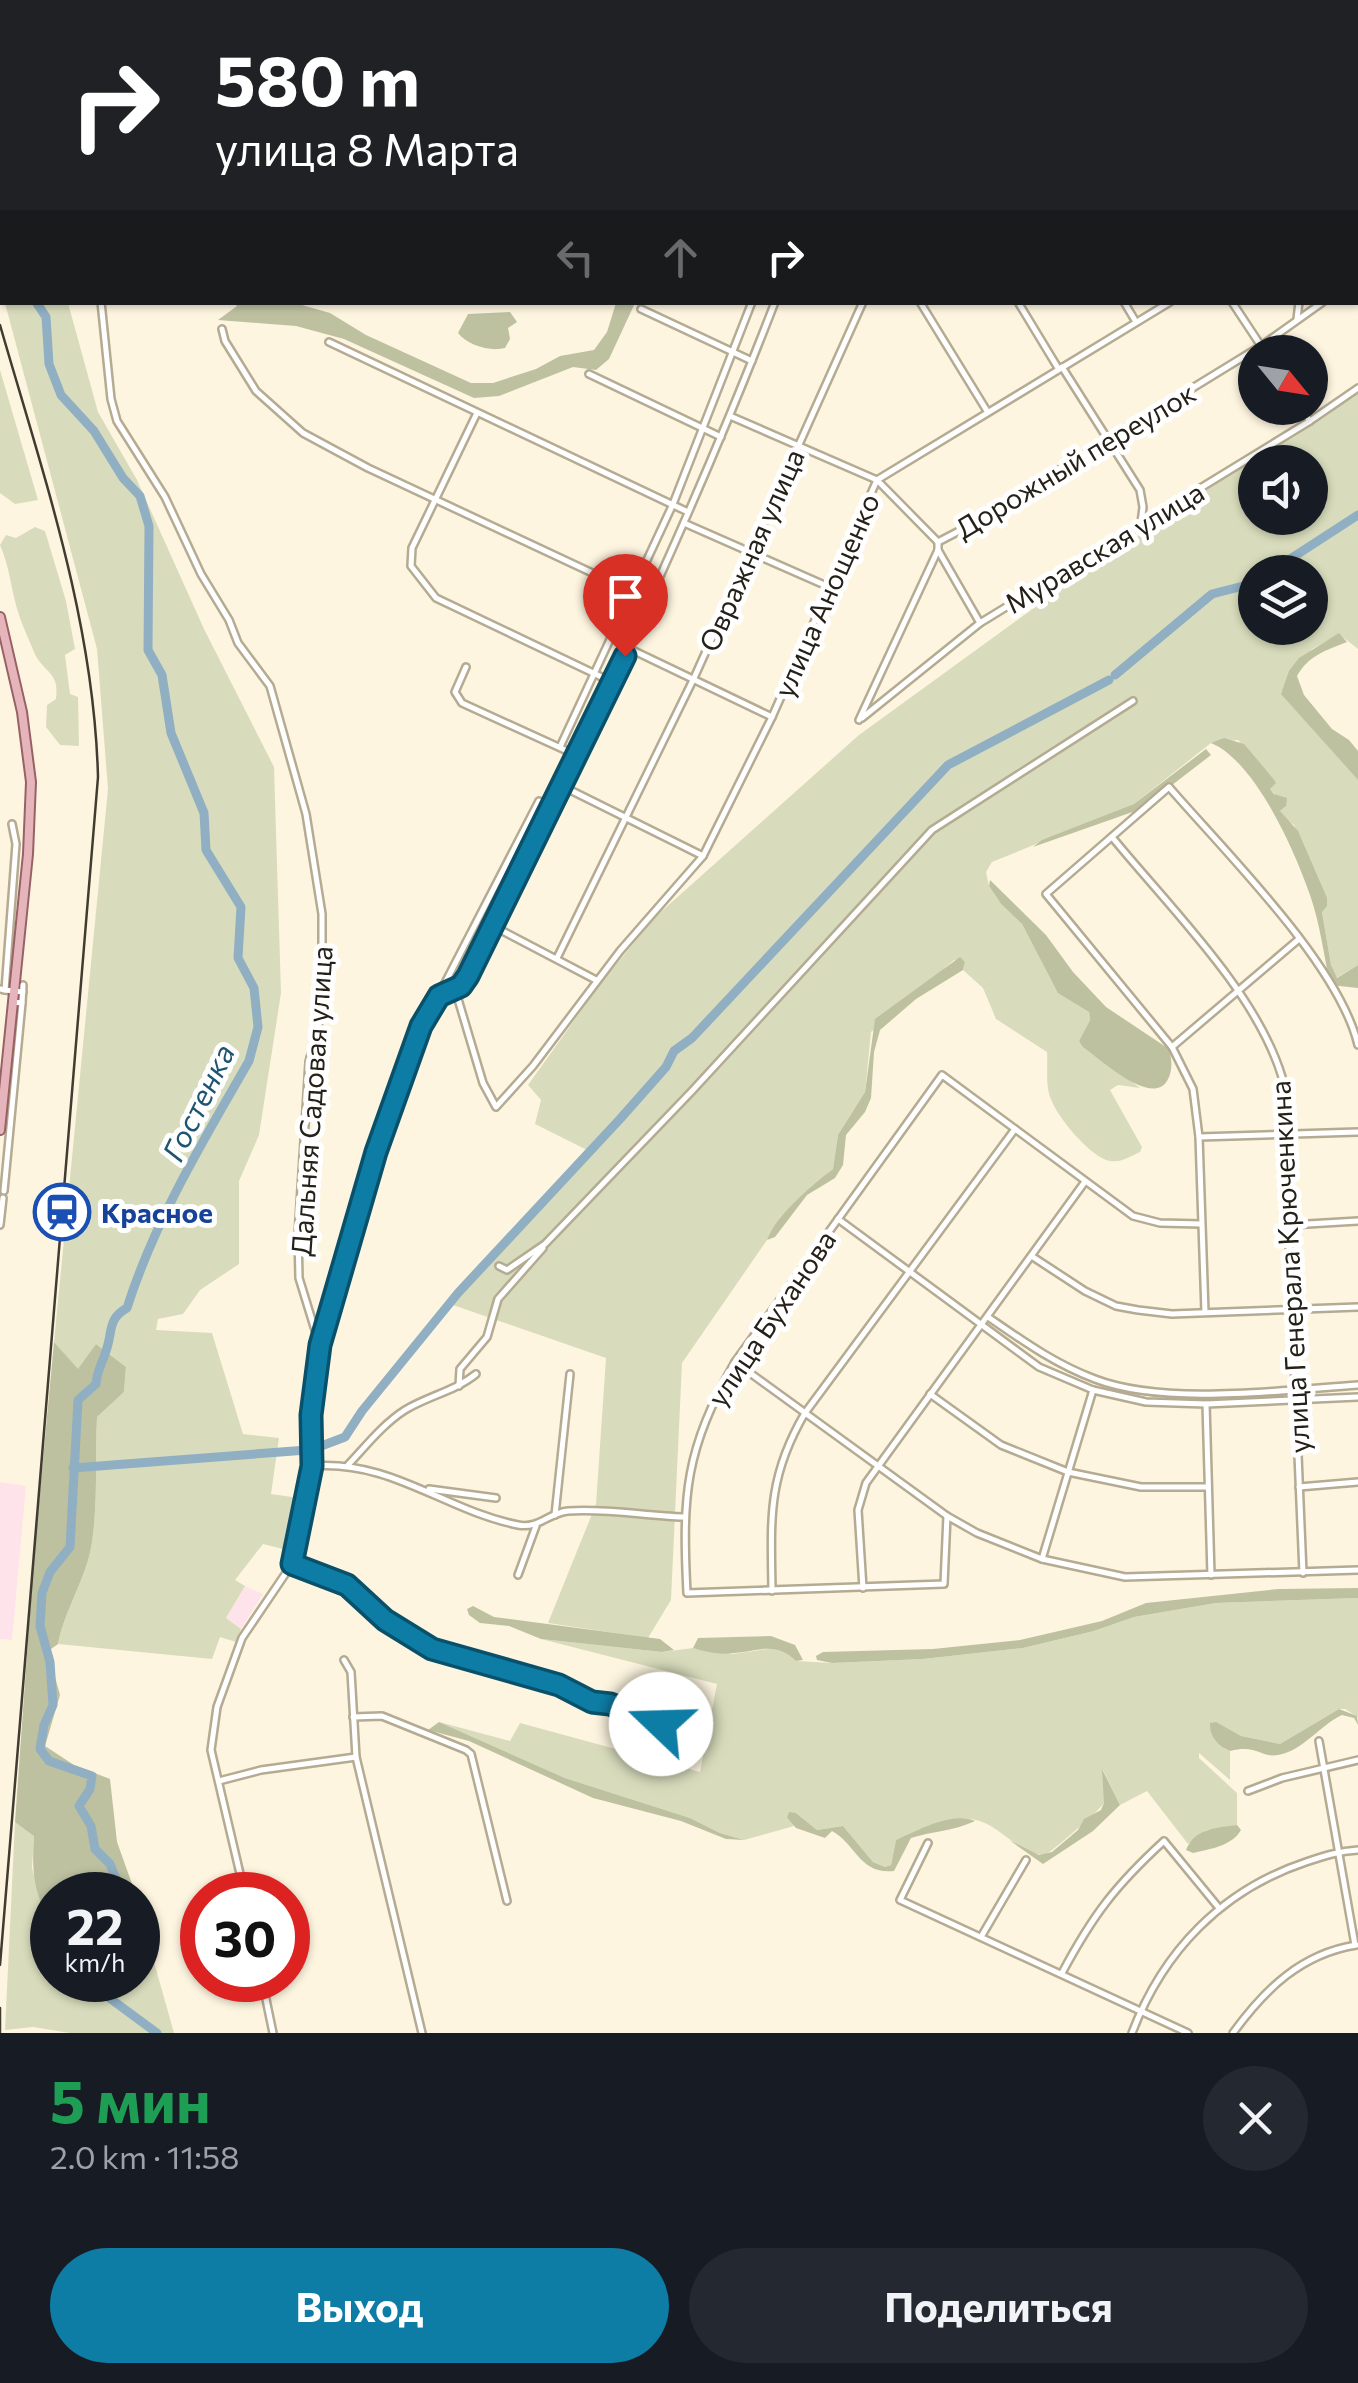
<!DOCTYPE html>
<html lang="ru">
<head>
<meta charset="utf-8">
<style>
  body { margin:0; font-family:Commissioner,sans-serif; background:#242831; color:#f1f3f6; height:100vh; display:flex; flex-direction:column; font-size:38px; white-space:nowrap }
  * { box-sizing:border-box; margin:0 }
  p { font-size:32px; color:#9ea1a6 }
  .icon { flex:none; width:55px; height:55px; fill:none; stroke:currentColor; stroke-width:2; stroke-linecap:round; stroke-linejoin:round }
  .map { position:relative; height:2033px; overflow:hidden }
  .drawer { display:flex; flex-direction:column; background:#171b24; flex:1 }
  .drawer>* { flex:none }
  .hud { position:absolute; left:0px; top:0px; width:1360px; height:305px; box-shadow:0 2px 8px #0004; background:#202124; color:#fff; overflow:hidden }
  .needle { width:65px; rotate:120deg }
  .controls { position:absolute; left:1238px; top:335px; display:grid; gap:20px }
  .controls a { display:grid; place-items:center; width:90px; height:90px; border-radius:50%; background:#171b24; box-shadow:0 2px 8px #0004; font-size:50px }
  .speed { position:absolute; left:30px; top:1872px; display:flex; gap:20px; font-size:50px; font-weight:700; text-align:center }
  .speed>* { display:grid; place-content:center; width:130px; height:130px; border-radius:50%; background:#171b24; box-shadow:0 2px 8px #0004; line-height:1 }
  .speed small { font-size:25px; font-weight:400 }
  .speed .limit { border:15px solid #d22; background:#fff; color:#111 }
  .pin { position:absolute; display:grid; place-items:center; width:85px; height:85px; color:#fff; margin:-102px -42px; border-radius:50% 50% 50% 0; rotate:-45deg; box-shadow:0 0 10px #0007 }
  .pin .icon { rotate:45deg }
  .me { position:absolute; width:110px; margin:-55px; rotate:291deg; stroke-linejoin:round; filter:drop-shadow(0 0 8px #0008) }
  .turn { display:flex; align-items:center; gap:35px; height:210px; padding:0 50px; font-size:45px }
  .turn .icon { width:130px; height:130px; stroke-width:2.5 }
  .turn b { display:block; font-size:70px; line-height:85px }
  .lanes { display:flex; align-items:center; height:95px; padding:0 50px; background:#0003; justify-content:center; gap:50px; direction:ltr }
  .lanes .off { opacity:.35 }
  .round { display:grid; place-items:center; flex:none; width:105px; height:105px; border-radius:52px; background:#242831 }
  .overview { display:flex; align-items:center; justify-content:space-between; height:170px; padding:0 50px }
  h1 { font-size:60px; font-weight:700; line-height:75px; color:#1e9e55 }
  .action { display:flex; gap:20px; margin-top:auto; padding:20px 50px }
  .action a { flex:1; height:115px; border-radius:60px; background:#0e7da5; color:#fff; font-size:40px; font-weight:700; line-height:115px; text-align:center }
  .action a+a { background:#242831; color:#f1f3f6 }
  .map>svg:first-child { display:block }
</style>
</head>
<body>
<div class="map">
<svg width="1358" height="2033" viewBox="0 0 1358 2033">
  <rect width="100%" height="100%" fill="#fef5e0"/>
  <g fill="#fee4ea">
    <path d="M0,1482L26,1486L12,1640L0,1639Z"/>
    <path d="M245,1586L263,1594L241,1629L226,1618Z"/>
  </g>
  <g fill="#d8dcbc" fill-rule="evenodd">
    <path d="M5,303H68L98,412L137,480L204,629L274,767L281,993L259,1135L239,1181V1264L200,1290L183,1314L158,1319L156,1330L212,1333L243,1434L279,1438L271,1494L299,1498L291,1551L263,1544L235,1580L245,1586L226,1618L241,1629L236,1642L220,1637L212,1659L58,1644C65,1608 87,1578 92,1542C98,1501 95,1458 97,1417L124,1392L126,1367L96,1344L78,1370L54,1342L108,789L97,649Z"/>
    <path d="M0,370L38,500L15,504L0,493Z"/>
    <path d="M1358,389V649L1339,634L1312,649L1281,693L1358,780V965L1336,978L1331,965L1322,912L1294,825L1282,817L1280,811L1286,806L1270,789L1272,777L1238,740L1211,743L1134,804L992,862L986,872L989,886L1001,904L1022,924L1058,992L1089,1012L1090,1020L1079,1041L1140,1088L1118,1085L1110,1090L1142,1147L1140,1152C1131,1156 1121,1163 1110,1161C1091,1158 1057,1117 1051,1099C1045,1086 1048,1066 1047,1052L996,1019L983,988L963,970L965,962L954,960L871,1032L865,1092L838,1135L833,1169C812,1185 776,1216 767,1240L682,1363L671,1600L648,1638L548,1623L596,1504L606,1358L450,1304L587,1150L535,1124L541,1100L528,1085L601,983L654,918L859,735L1078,576ZM1255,462H1310V518H1255ZM1255,572H1310V628H1255Z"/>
    <path d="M35,527L45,531L66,601L75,649L65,655L70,694L78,697L79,746L60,745L46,727L47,705L56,699C60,671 43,673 34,652C29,640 23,627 19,615C11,592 10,567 0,545L6,535L16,538Z"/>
    <path d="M1358,1598V1717L1345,1709H1339L1280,1744L1241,1736L1216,1723L1224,1748L1230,1751V1780L1199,1753V1758L1237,1793V1825L1207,1830L1188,1844L1147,1791L1120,1805L1103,1770C1102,1780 1106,1793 1104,1803C1103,1807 1053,1851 1045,1855C1023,1854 1007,1835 989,1825C961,1809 923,1827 896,1840L891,1865L885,1867L873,1862L843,1826L817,1830L796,1813L787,1818L794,1826L744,1840L720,1833L690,1818L565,1778L439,1722L510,1741L520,1723L700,1772L717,1684L541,1639L662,1652L693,1648L733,1654L774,1648L787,1651L796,1661L832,1663L923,1659L1023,1648L1094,1631L1134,1617L1216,1603Z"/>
    <path d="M15,1822L31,1831L34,1836L32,1868L43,1909L52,1919V1980H138V1959L154,1962L174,2033H70L33,2027L5,2030Z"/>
  </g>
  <g fill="#bdc1a0">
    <path d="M234,303H309L302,305L330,313L366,335L471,383H493L536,369L560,356L594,350L607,332L616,303H635L609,359L596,370L573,367L499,396L474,398L344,339L296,326L218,320L237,306Z"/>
    <path d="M510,312L517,322L508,328L510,339L505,348C490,352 467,345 458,333L468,314Z"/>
    <path d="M1339,633L1347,642C1326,650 1308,656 1297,676L1304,695L1332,729L1349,740L1358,751V780L1281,694L1289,671L1299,658Z"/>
    <path d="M1224,738L1244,744L1272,777L1276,783L1270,789L1274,794L1287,798L1286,806L1280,811L1298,831L1327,898V906L1322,912L1331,965L1337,978L1358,965V988L1330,985C1324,955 1320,924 1310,895C1295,851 1255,761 1211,743Z"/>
    <path d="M1206,749L1211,755L1141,809L1033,847L1042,840L1134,804Z"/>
    <path d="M990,880L1046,935L1073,972L1106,1007L1169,1049C1172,1060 1173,1071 1167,1081C1151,1107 1099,1058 1083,1047L1079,1041L1090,1020L1089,1012L1058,993L1022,924L1001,904L989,886Z"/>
    <path d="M960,957L965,962L963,970L916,999L880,1030L874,1052L871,1098L865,1112L846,1135L843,1165L835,1178L807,1195L775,1237L767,1240C776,1215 812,1185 833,1169L838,1135L865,1092L875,1019Z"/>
    <path d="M54,1342L78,1369L96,1344L126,1367L124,1392L97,1417C95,1458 98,1502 92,1542C87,1578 65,1608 58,1644L51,1649L50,1659L60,1695L45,1746L74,1765L110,1779L117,1842L136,1895H52V1919C32,1897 32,1865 34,1836L15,1822L34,1556Z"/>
    <path d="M1358,1588V1598L1216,1603L1134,1617L1094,1631L1023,1648L923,1659L832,1663L817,1660L816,1656L823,1652L933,1649L1020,1640L1102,1621L1146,1603L1278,1589Z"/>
    <path d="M473,1606L494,1617L660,1639L674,1650L662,1652L541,1639L509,1626L480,1623L469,1615L467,1609Z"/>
    <path d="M771,1636L795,1645L803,1660L796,1661C776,1641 759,1651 734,1653C720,1655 706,1652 693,1648L698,1638Z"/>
    <path d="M1339,1709L1357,1716L1358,1725L1354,1718L1342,1715C1320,1725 1303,1751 1278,1755C1260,1758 1258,1744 1230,1751C1218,1746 1209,1736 1210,1723L1216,1722L1241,1736L1280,1744Z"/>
    <path d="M439,1722L565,1778L690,1818L720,1833L744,1840L726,1839L681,1821L593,1798L469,1741L428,1730Z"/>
    <path d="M1102,1769L1120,1805L1093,1831L1043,1864L1009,1840L1039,1855L1052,1852L1078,1830L1084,1819L1101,1810L1104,1803Z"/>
    <path d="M789,1812L796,1813L817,1830L843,1826L873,1862L885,1867L891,1865L896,1840C917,1830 954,1811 975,1821C954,1831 933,1831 911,1838L894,1871C860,1875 856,1844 832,1831L825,1838L796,1828L787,1818Z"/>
    <path d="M1237,1825L1241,1830C1232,1846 1210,1849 1193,1853L1186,1850C1195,1828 1216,1828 1237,1825Z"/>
  </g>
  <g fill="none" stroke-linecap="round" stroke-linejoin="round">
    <g stroke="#90afc3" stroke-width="9">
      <path d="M0,149L2,152"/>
      <path d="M36,302L46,317L49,364L61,395L94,431L123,478L140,496L149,526L148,650L162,675L171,733L204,813L206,850L241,907L238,958L254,988L258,1027L249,1061C204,1139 154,1222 127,1308C107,1319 113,1332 106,1351C102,1364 97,1370 96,1384L78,1400L70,1547L50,1572L42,1593L40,1626L50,1662L53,1705L44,1725L40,1749L49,1761L92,1776L90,1789L79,1806L91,1826L95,1849L110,1864L119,1886L116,1895"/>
      <path d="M1270,572L1358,515"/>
      <path d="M1115,675L1212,594L1255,583"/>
      <path d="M316,1448L345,1437L362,1411L458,1293L620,1119L666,1067L674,1051L692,1038L948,765L1109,680"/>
      <path d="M73,1468L307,1450"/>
      <path d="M85,1980L157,2033"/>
    </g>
    <g stroke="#b5ab92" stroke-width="10">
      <g id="minor">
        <path d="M40,0L41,2"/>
        <path d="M414,0V2"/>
        <path d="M483,0L484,2"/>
        <path d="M580,0L581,2"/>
        <path d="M674,0L675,2"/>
        <path d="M1000,0L1026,2"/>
        <path d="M435,2L441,0"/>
        <path d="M710,2L716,0"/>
        <path d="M858,2V0"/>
        <path d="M966,2V0"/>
        <path d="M1050,2V0"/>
        <path d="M1237,2V0"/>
        <path d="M1358,75V76"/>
        <path d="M101,302L111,399L117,421L165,497L201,574L229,620L238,643L270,686L306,814L322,914V1010L309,1062L298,1235L299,1278L319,1343"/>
        <path d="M920,302L987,411"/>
        <path d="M1018,302L1058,368"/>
        <path d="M1124,302L1136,322"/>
        <path d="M1232,302L1265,352"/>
        <path d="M641,309L752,361"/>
        <path d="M1297,319L1299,302"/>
        <path d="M222,329L225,341L256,391L303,433L368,468L650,600"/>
        <path d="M329,342L688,512"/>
        <path d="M1062,367L1140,490L1143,507L1141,523"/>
        <path d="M589,374L721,437"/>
        <path d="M1300,408L1310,421"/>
        <path d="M477,413L412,548L411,566L436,598L612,682"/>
        <path d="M730,416L877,480L938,542"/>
        <path d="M684,523L829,587"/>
        <path d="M938,550L980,623"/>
        <path d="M628,648L772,717"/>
        <path d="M466,667L455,692L462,703L576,755"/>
        <path d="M862,718L980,623L1310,421L1358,388"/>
        <path d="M859,720L938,550V542L961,530L1261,346L1323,302"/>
        <path d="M560,747L673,504L752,302"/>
        <path d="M562,786L703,856"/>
        <path d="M1112,837C1169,907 1256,991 1282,1077L1303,1573"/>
        <path d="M493,926L596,980"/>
        <path d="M557,958L694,678L863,302"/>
        <path d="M0,989L5,990L16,844L12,824"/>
        <path d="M448,989L445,983L539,801"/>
        <path d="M455,989L483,1083L496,1107L533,1066L620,951L703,856L772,717L877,480L1170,302"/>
        <path d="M5,990L23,992"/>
        <path d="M22,1003L23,985"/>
        <path d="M1172,1047L1299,939"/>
        <path d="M1199,1137L1358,1132"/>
        <path d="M4,1191L22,1003L13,1002"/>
        <path d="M838,1219L1039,1367L1093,1390L1146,1402L1206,1404L1358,1397"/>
        <path d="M0,1225L3,1198"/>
        <path d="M1291,1225L1358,1221"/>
        <path d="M1033,1257L1085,1291L1116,1306L1138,1310L1172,1314L1358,1307"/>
        <path d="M499,1266L507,1270L545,1244L692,1091L932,830L1133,701"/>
        <path d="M1205,1312L1199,1137L1193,1089L1172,1047L1046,894L1169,787C1225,852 1339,964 1358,1045"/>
        <path d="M988,1317C1023,1341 1055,1364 1095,1379C1165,1406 1283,1390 1358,1385"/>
        <path d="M735,1362L947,1516L977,1533L1042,1559L1125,1577L1358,1570"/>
        <path d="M459,1386L460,1369L487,1337L498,1299L543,1248"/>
        <path d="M930,1394L1001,1445L1068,1472L1141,1487H1208"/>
        <path d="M1206,1404L1211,1575"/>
        <path d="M348,1465C366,1446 383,1424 405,1410C428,1396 455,1391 476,1374"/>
        <path d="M313,1466C392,1460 444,1510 518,1525C539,1529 548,1513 568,1511C606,1508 646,1516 684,1517"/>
        <path d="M1299,1487L1358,1482"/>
        <path d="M429,1489L496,1498"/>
        <path d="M555,1515L570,1374"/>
        <path d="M947,1516L944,1584L687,1593C682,1494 685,1450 735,1362L942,1075L1133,1216L1160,1223L1201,1224"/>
        <path d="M1042,1559L1093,1390"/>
        <path d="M293,1565L347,1585L368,1600L385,1620L433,1649L559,1685L592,1702L609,1704L661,1724"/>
        <path d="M518,1575L536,1526"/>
        <path d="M863,1588L858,1510L866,1483L1084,1183"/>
        <path d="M772,1591C771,1519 767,1478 805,1413L1015,1129"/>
        <path d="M344,1660L351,1672L356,1757L422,2033"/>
        <path d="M353,1717L382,1716L466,1750L471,1754L507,1901"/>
        <path d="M1319,1741L1355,1945"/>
        <path d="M219,1781L261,1770L356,1757"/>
        <path d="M1248,1791L1282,1778L1358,1760"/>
        <path d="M928,1843L900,1900L1188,2033"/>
        <path d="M245,1895L211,1750L217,1707L242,1638L292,1564L313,1466L311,1415L320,1345L376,1152L421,1026L439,996L461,986L468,976C579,755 686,533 775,302"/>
        <path d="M981,1937L1026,1860"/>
        <path d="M1062,1973C1093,1915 1115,1886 1164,1841L1219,1908"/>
        <path d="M262,1980L273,2033"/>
        <path d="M1132,2033C1163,1951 1222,1890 1306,1862C1324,1856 1339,1851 1358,1850"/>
        <path d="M1233,2033C1265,1989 1301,1954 1356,1945"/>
      </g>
    </g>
    <g stroke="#976165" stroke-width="12">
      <path id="major" d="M0,617L22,712L31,782L28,854L0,1130"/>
    </g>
    <use href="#minor" stroke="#fff" stroke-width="5"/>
    <use href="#major" stroke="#e6b5bc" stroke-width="8"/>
    <g stroke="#413c32" stroke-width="2.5">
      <path d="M0,325C43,474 94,621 98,777L0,1965"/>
      <path d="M0,2008V2033"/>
    </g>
  </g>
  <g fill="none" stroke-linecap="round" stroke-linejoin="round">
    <g stroke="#09516b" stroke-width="25">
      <path id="route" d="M625,656L468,976L461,986L439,996L421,1026L376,1152L320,1345L311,1415L312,1466L292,1564L347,1585L385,1620L432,1649L559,1685L592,1702L610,1704L661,1724"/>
    </g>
    <use href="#route" stroke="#0e7da5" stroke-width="18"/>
  </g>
  <defs>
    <g id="station-ring" transform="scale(2.875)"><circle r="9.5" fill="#fff" stroke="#1a4fb4" stroke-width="1.5"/><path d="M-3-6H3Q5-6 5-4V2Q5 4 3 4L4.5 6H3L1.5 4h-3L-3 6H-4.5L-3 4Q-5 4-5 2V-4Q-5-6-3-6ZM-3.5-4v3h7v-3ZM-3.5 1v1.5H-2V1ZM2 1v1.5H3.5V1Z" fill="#1a4fb4"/></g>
  </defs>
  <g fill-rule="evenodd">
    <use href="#station-ring" x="62" y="1212"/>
  </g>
  <g text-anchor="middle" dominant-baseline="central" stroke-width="10" stroke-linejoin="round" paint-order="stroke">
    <g font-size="28" fill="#252118" stroke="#fff">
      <text transform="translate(1075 460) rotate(-31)">Дорожный переулок</text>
      <text transform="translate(1104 547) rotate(-31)">Муравская улица</text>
      <text transform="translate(751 550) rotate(-66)">Овражная улица</text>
      <text transform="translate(826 595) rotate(-66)">улица Анощенко</text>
      <text transform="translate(311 1101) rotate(-86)">Дальняя Садовая улица</text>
      <text transform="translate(1289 1267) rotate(-93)">улица Генерала Крюченкина</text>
      <text transform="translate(771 1318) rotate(-56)">улица Буханова</text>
    </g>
    <g font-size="28" font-weight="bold" fill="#164399" stroke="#fff" text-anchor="start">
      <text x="101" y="1212">Красное</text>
    </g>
    <g font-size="30" font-style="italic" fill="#1d5471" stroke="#fff">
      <text transform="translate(197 1102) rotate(-64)">Гостенка</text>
    </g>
  </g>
</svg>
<div class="controls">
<a><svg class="needle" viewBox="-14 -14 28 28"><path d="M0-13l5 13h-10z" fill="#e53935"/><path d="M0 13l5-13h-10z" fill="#9ea1a6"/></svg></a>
<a><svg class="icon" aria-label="sound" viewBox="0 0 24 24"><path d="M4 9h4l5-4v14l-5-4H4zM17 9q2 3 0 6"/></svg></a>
<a><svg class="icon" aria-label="layers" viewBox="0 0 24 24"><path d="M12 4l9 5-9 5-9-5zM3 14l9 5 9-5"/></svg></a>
</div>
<div class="speed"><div>22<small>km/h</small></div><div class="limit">30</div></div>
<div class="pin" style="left:625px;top:656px;background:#d93025"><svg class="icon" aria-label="arrive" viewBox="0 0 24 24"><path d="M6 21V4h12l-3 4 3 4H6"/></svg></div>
<svg class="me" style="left:661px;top:1724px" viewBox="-20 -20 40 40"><circle r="19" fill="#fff"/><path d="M0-13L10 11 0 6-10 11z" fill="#0e7da5"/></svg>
<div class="hud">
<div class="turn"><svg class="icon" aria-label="right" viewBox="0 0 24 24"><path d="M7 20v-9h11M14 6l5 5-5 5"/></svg><div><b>580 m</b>улица 8 Марта</div></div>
<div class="lanes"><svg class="icon off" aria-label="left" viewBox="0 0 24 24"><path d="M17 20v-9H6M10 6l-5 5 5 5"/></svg><svg class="icon off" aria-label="ahead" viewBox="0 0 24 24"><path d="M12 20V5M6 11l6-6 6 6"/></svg><svg class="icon" aria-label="right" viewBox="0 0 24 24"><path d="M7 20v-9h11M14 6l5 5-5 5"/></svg></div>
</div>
</div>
<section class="drawer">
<div class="overview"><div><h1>5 мин</h1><p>2.0 km · 11:58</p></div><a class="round"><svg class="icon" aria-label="close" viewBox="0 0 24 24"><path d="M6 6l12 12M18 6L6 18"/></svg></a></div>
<div class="action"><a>Выход</a><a>Поделиться</a></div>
</section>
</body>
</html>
